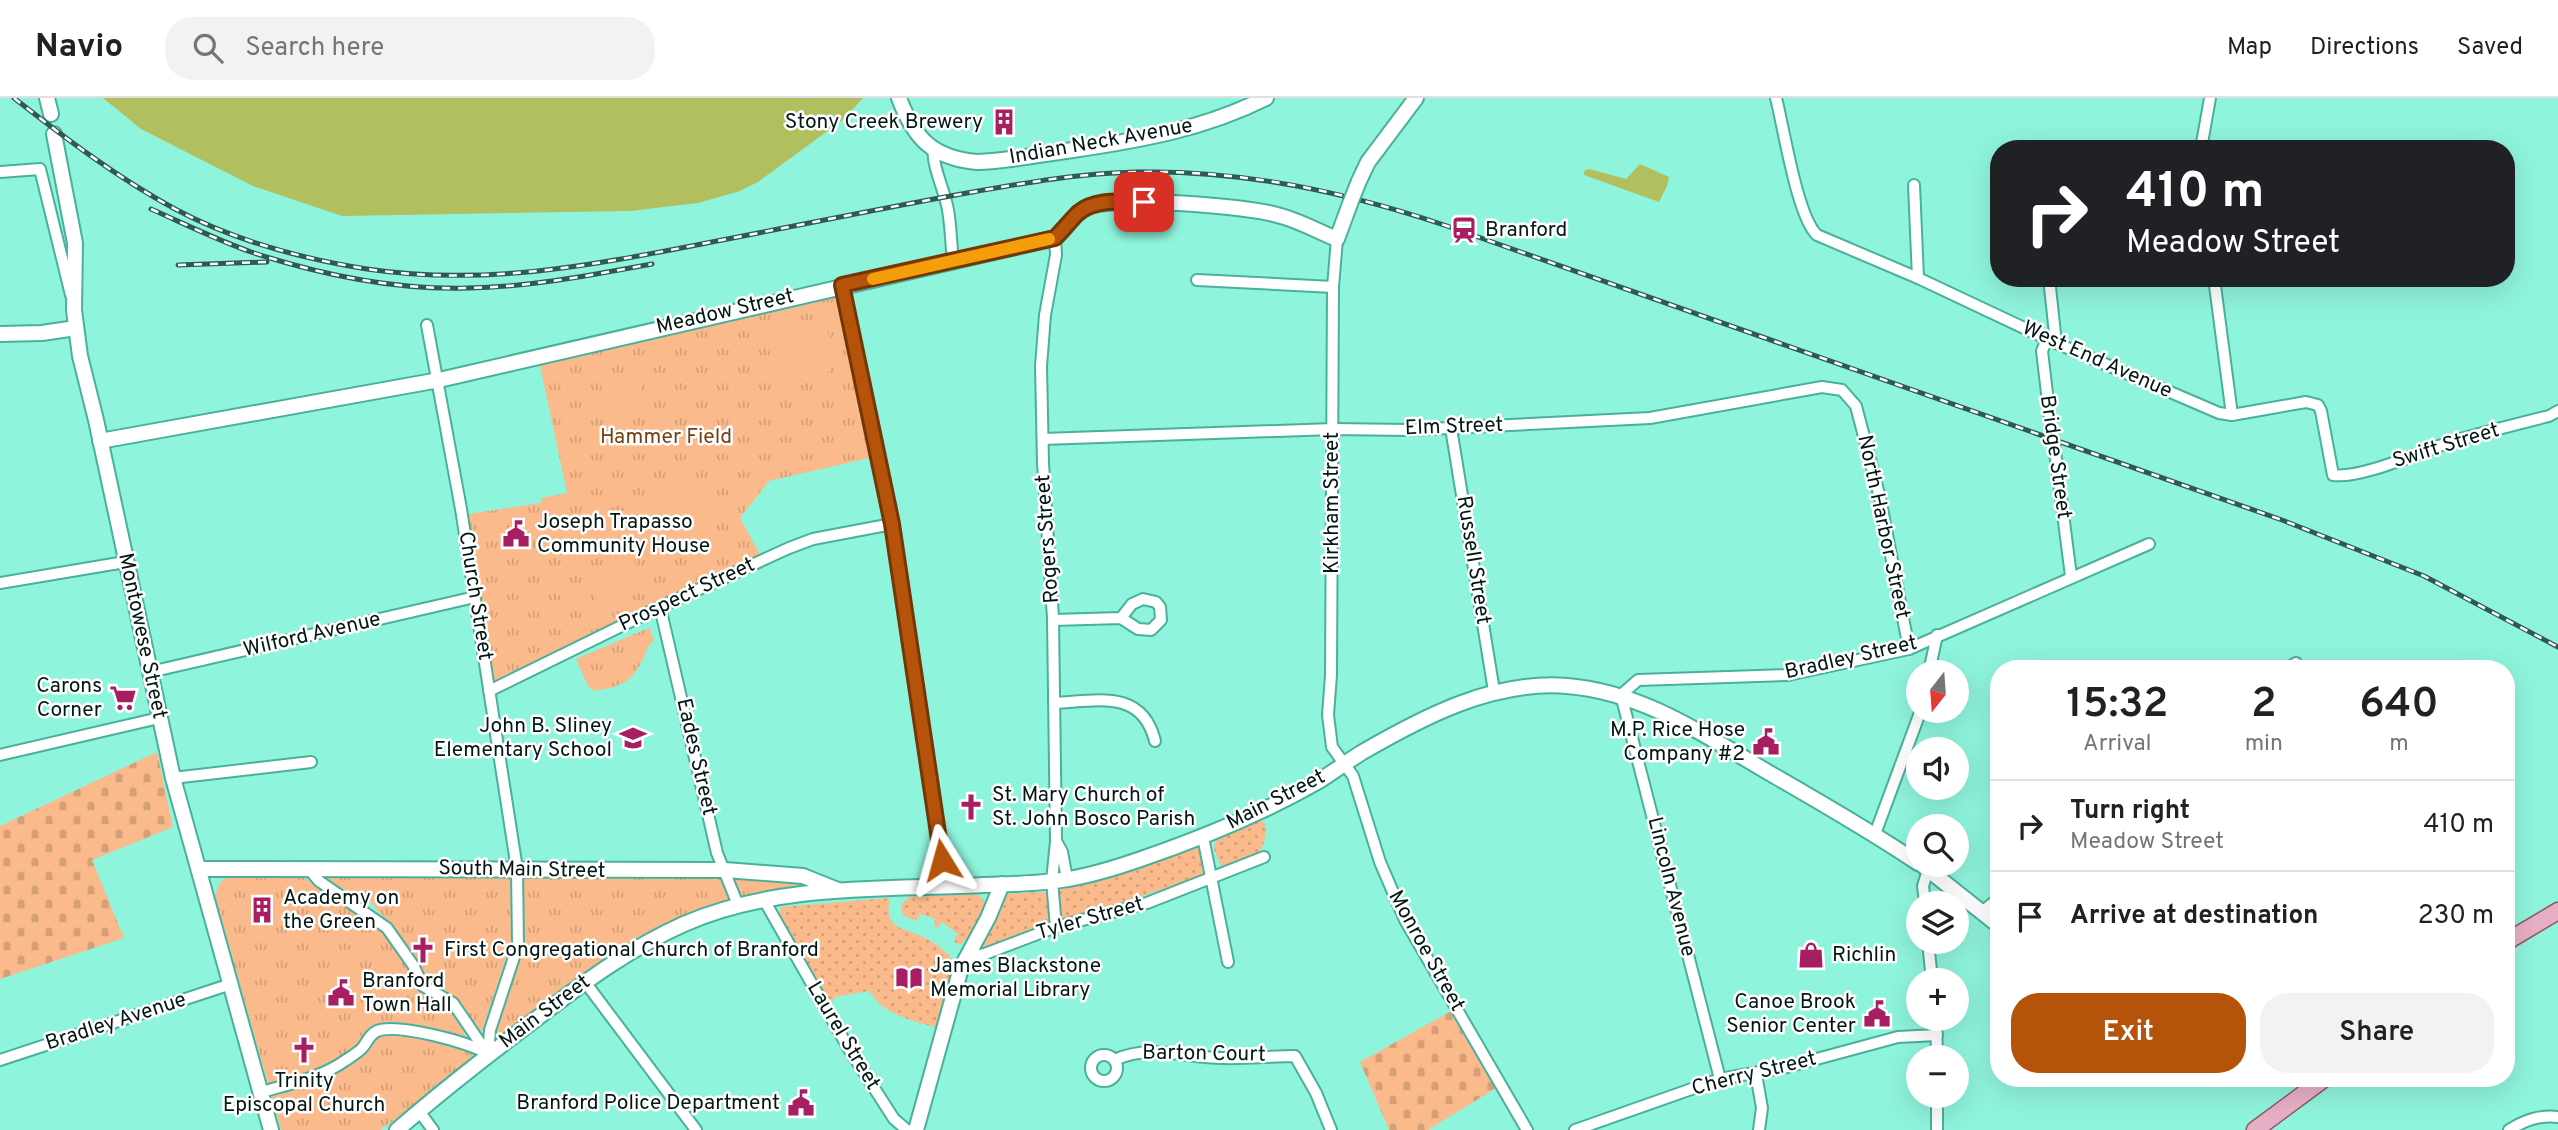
<!DOCTYPE html>
<html lang="en">
<head>
<meta charset="utf-8">
<style>
  body { margin:0; font-family:Overpass,sans-serif; background:#f2f2f2; color:#202124; height:100vh; display:flex; flex-direction:column; font-size:26px; white-space:nowrap }
  * { box-sizing:border-box; margin:0 }
  p { font-size:23px; color:#757577 }
  .icon { flex:none; width:38px; height:38px; fill:none; stroke:currentColor; stroke-width:2; stroke-linecap:round; stroke-linejoin:round }
  .map { position:relative; flex:1; overflow:hidden }
  .sheet { position:absolute; left:1990px; top:562px; width:525px; height:427px; display:flex; flex-direction:column; background:#fff; border-radius:28px; box-shadow:0 7px 28px #0002 }
  .sheet>* { flex:none }
  .guide { position:absolute; left:1990px; top:42px; width:525px; height:147px; border-radius:28px; box-shadow:0 7px 28px #0002; background:#202124; color:#fff; overflow:hidden }
  .needle { width:46px; rotate:197deg }
  .buttons { position:absolute; left:1906px; top:562px; display:grid; gap:14px }
  .buttons a { display:grid; place-items:center; width:63px; height:63px; border-radius:50%; background:#fff; box-shadow:0 7px 28px #0002; font-size:35px }
  .pin { position:absolute; display:grid; place-items:center; width:60px; height:60px; color:#fff; margin:-30px; border-radius:14px; box-shadow:0 4px 10px #0006 }
  .me { position:absolute; width:77px; margin:-38px; rotate:352deg; stroke-linejoin:round; filter:drop-shadow(0 0 5px #0008) }
  .turn { display:flex; align-items:center; gap:24px; height:147px; padding:0 21px; font-size:32px }
  .turn .icon { width:91px; height:91px; stroke-width:2.5 }
  .turn b { display:block; font-size:49px; line-height:60px }
  .eta { display:flex; justify-content:space-evenly; align-items:center; height:119px; text-align:center }
  .eta b { font-size:42px; font-weight:600; line-height:49px }
  .cta { display:flex; gap:14px; margin-top:auto; padding:14px 21px }
  .cta a { flex:1; height:80px; border-radius:28px; background:#b45309; color:#fff; font-size:28px; font-weight:600; line-height:80px; text-align:center }
  .cta a+a { background:#f2f2f2; color:#202124 }
  ul { padding:0; list-style:none }
  li { display:flex; align-items:center; gap:21px; height:91px; padding:0 21px; border-top:2px solid #e0e0e0 }
  li div { flex:1 }
  li b { display:block; font-size:26px }
  li em { font-style:normal }
  header { display:flex; align-items:center; gap:42px; box-sizing:border-box; height:98px; padding:0 35px; background:#fff; border-bottom:2px solid #e0e0e0 }
  header strong { font-size:33px }
  nav { display:flex; gap:38px; margin-inline-start:auto; font-size:24px }
  .search { width:490px; height:63px; background:#f2f2f2; display:flex; align-items:center; gap:18px; box-sizing:border-box; padding:0 24px; border-radius:28px; color:#757577; font-size:26px }
  .map>svg:first-child { display:block }
</style>
</head>
<body>
<header>
<strong>Navio</strong>
<div class="search"><svg class="icon" aria-label="search" viewBox="0 0 24 24"><circle cx="10" cy="10" r="6"/><path d="M15 15l6 6"/></svg>Search here</div>
<nav><a>Map</a><a>Directions</a><a>Saved</a></nav>
</header>
<div class="map">
<svg width="2558" height="1032" viewBox="0 0 2558 1032">
  <defs>
    <pattern id="grass-dots" width="8" height="8" patternUnits="userSpaceOnUse" patternTransform="scale(1.75)"><rect width="8" height="8" fill="#faba8c"/><path d="M2 2h.1M6 6h.1" fill="none" stroke="#d59f78" stroke-width="1.8" stroke-linecap="round"/></pattern>
    <pattern id="cemetery-stones" width="16" height="16" patternUnits="userSpaceOnUse" patternTransform="scale(1.75)"><rect width="16" height="16" fill="#faba8c"/><path d="M2 7V4a2 2 0 0 1 4 0v3zM10 15v-3a2 2 0 0 1 4 0v3z" fill="#d59f78"/></pattern>
    <pattern id="park-tufts" width="24" height="20" patternUnits="userSpaceOnUse" patternTransform="scale(1.75)"><rect width="24" height="20" fill="#faba8c"/><path d="M3 7l-1-3M5 7V3M7 7l1-3M15 17l-1-3M17 17v-4M19 17l1-3" fill="none" stroke="#d59f78"/></pattern>
  </defs>
  <rect width="100%" height="100%" fill="#8ff4dc"/>
  <g fill="url(#grass-dots)">
    <path d="M1261,722L1266,727C1266,759 1252,760 1226,769L1221,768L1214,751L1215,743Z"/>
    <path d="M1195,750L1201,751L1206,772L1201,779L1066,822L1059,817L1057,796L1062,790L1098,783Z"/>
    <path d="M1039,794H1044L1049,799L1050,825L1048,829L979,853L978,849L1004,799L1008,796Z"/>
    <path d="M954,797H979L986,806L972,835L961,846L955,845L954,842L958,836L942,824L937,830L934,827L936,821L920,816L916,823L903,817L901,807L909,799Z"/>
    <path d="M888,800L890,804C883,829 903,830 919,837C932,843 943,850 952,861L953,871L936,929C912,924 882,915 869,893L834,899L831,907L779,817L781,809Z"/>
  </g>
  <g fill="url(#cemetery-stones)">
    <path d="M157,654L173,729L92,762L124,840L0,881V728Z"/>
    <path d="M1453,912L1496,990L1428,1032H1389L1360,964Z"/>
  </g>
  <g fill="url(#park-tufts)">
    <path d="M842,187L878,358L769,383L740,420L763,462L489,593L462,417L541,405V400L567,395L538,258Z"/>
    <path d="M649,530L654,542C648,547 646,554 643,561C631,586 620,588 594,593L588,588L576,561Z"/>
    <path d="M327,776L508,777L512,781V842L482,933L480,934L462,907L449,896L426,886L396,833L370,804L348,792L342,793L326,781Z"/>
    <path d="M300,777L382,832L405,863L418,890L448,910L464,934L473,959L468,967L462,968L431,991L430,997L380,1032H281L215,798L219,786L229,778Z"/>
    <path d="M526,777L721,780L804,784L807,786L805,790L740,799L687,816L634,841L609,857L566,891L560,892L513,929L509,936L502,939L495,933L522,839L523,782Z"/>
  </g>
  <g fill="#faba8c">
    <path d="M825,221L834,266C819,292 782,286 771,259C768,252 770,239 770,231Z"/>
    <path d="M603,272L637,281L641,286L636,305L623,315L600,309Z"/>
    <path d="M672,383L697,386L713,403L686,450L638,422C644,398 649,392 672,383Z"/>
    <path d="M633,461L644,485L599,507L588,484Z"/>
  </g>
  <g fill="#b1bf5f">
    <path d="M103,0H863L844,21L758,84L740,93L698,105L630,113L342,118L253,88L141,31Z"/>
    <path d="M1640,66L1669,79L1667,88L1659,104L1584,77V73L1589,71L1626,81Z"/>
  </g>
  <g fill="none" stroke-linecap="round" stroke-linejoin="round">
    <g stroke="#49b19b" stroke-width="14">
      <g id="street">
        <path d="M1776,0C1784,31 1797,118 1817,137L1918,180L2056,245L2219,315L2232,317L2306,304L2318,307L2321,313L2333,377C2362,381 2424,352 2454,343C2485,334 2517,326 2549,318L2558,313"/>
        <path d="M934,51C931,66 945,93 948,112C951,129 951,146 953,163"/>
        <path d="M2201,51L2210,0"/>
        <path d="M0,74L40,71L71,197"/>
        <path d="M1914,87L1918,180"/>
        <path d="M1055,140L1056,157L1045,217L1041,268L1043,365L1053,520L1056,743L1052,783L1056,829"/>
        <path d="M1337,141L1333,189L1331,577L1328,617L1332,649L1353,678L1380,764L1405,822L1527,1032"/>
        <path d="M2049,180L2056,245"/>
        <path d="M2214,180L2232,317"/>
        <path d="M1197,182L1333,189"/>
        <path d="M842,187L892,426L945,789"/>
        <path d="M427,227L461,411L517,771L518,847L490,932L488,957"/>
        <path d="M2047,241L2042,253L2051,329"/>
        <path d="M1451,330L1494,593"/>
        <path d="M1043,341L1333,331L1408,332L1650,320L1822,289L1842,292L1856,308L1880,400L1909,551"/>
        <path d="M2054,346L2071,478"/>
        <path d="M0,485L125,464"/>
        <path d="M660,509L717,755L738,807"/>
        <path d="M1053,522L1121,520L1132,506L1143,501L1156,504L1160,509L1161,522L1151,532L1138,531L1121,520"/>
        <path d="M2288,570L2296,565"/>
        <path d="M150,574L475,499"/>
        <path d="M1929,574L1937,537"/>
        <path d="M489,593L660,509L789,450L813,441L892,426"/>
        <path d="M1054,605C1096,603 1142,590 1155,643"/>
        <path d="M0,657L159,620"/>
        <path d="M173,680L311,664"/>
        <path d="M1875,736L1921,612"/>
        <path d="M1203,739L1228,864"/>
        <path d="M1056,743L1062,754L1067,781"/>
        <path d="M309,771L319,783L387,830L413,867L423,888L453,905L487,955"/>
        <path d="M764,802L849,951L894,1021L907,1032"/>
        <path d="M1925,805L1923,788L1928,772"/>
        <path d="M1982,814L1998,801"/>
        <path d="M1928,844L1932,882"/>
        <path d="M967,856L982,857L1056,829L1147,805L1264,759"/>
        <path d="M585,884L696,1032"/>
        <path d="M1936,920L1937,959"/>
        <circle cx="1104" cy="970" r="13"/>
        <path d="M0,962L231,886"/>
        <path d="M1114,962C1152,945 1184,960 1223,960C1247,961 1271,958 1295,958L1316,995L1331,1032"/>
        <path d="M1756,976L1762,1010L1759,1032"/>
        <path d="M1720,981L1621,597L1638,582L1788,577L1909,551L2149,446"/>
        <path d="M261,994C290,986 321,980 346,962C352,958 359,954 363,949C368,943 369,937 377,933C397,925 468,944 486,955"/>
        <path d="M1937,998V1032"/>
        <path d="M419,1013L433,1032"/>
        <path d="M1575,1032L1720,981L1787,969L1898,939L1937,937"/>
        <path d="M2509,1032C2525,1022 2539,1017 2558,1019"/>
      </g>
    </g>
    <g stroke="#49b19b" stroke-width="18">
      <g id="secondary">
        <path d="M47,0L51,16"/>
        <path d="M899,0C914,40 932,60 977,64C1009,63 1042,56 1073,52C1141,42 1204,31 1266,0"/>
        <path d="M54,36L75,145L74,212L80,258L96,322L173,680L271,1032"/>
        <path d="M1359,83L1368,64L1416,0"/>
        <path d="M0,236L42,235L76,230"/>
        <path d="M100,343L439,282L1055,140C1067,130 1075,113 1090,108C1117,98 1248,108 1277,117C1298,122 1317,133 1337,141L1351,103"/>
        <path d="M1921,766L1998,827"/>
        <path d="M199,771L725,772L803,778L838,792"/>
        <path d="M397,1032C442,993 488,957 536,921C583,885 630,850 684,826C777,785 886,792 984,787C1012,786 1041,786 1068,781C1093,777 1118,769 1141,761C1202,740 1263,715 1319,683C1333,674 1347,664 1361,655C1423,619 1493,582 1567,588C1642,594 1703,636 1766,673C1818,703 1869,732 1918,765"/>
        <path d="M916,1032L961,870L988,820L1002,786"/>
      </g>
    </g>
    <g stroke="#8c586d" stroke-width="19">
      <g id="primary">
        <path d="M2506,844L2558,813"/>
        <path d="M2255,1032L2325,980"/>
      </g>
    </g>
    <use href="#street" stroke="#fff" stroke-width="10"/>
    <use href="#secondary" stroke="#fff" stroke-width="14"/>
    <use href="#primary" stroke="#e6afc4" stroke-width="16"/>
    <g stroke="#2e5b51" stroke-width="5">
      <g id="rail">
        <path d="M14,0C65,40 118,80 175,111C233,142 303,161 367,171C489,189 598,166 717,143C800,127 883,110 967,95C1024,85 1080,75 1138,74C1244,72 1347,94 1447,128L2282,422L2424,478L2558,549"/>
        <path d="M151,111C185,126 219,143 254,155C322,177 396,192 468,190C530,189 592,177 652,166"/>
        <path d="M178,167L267,164"/>
      </g>
    </g>
    <use href="#rail" stroke="#fff" stroke-width="2.5" stroke-dasharray="8" stroke-linecap="butt"/>
    <g stroke="#49b19b" stroke-width="14" stroke-linecap="butt">
      <path id="street-bridge" d="M2051,329L2054,346"/>
    </g>
    <g stroke="#49b19b" stroke-width="18" stroke-linecap="butt">
      <path id="secondary-bridge" d="M1351,103L1359,83"/>
    </g>
    <use href="#street-bridge" stroke="#fff" stroke-width="10"/>
    <use href="#secondary-bridge" stroke="#fff" stroke-width="14"/>
  </g>
  <g fill="none" stroke-linecap="round" stroke-linejoin="round">
    <g stroke="#753606" stroke-width="18">
      <path id="route" d="M942,762L892,426L842,187L1055,140C1063,132 1070,123 1078,115C1096,100 1122,104 1144,104"/>
    </g>
    <use href="#route" stroke="#b45309" stroke-width="12"/>
    <path stroke="#f59e0b" stroke-width="12" d="M873,181L1049,141"/>
  </g>
  <defs>
    <g id="building-bare" transform="scale(2.1)"><path d="M-4-6H4V6H1V3H-1V6H-4ZM-2.5-4.3h1.7v1.8h-1.7ZM.8-4.3h1.7v1.8H.8ZM-2.5-1h1.7V.8h-1.7ZM.8-1h1.7V.8H.8Z" fill="#a81e63" stroke="#fff" stroke-width="2.5" paint-order="stroke"/></g>
    <g id="station-bare" transform="scale(2.1)"><path d="M-3-6H3Q5-6 5-4V2Q5 4 3 4L4.5 6H3L1.5 4h-3L-3 6H-4.5L-3 4Q-5 4-5 2V-4Q-5-6-3-6ZM-3.5-4v3h7v-3ZM-3.5 1v1.5H-2V1ZM2 1v1.5H3.5V1Z" fill="#a81e63" stroke="#fff" stroke-width="2.5" paint-order="stroke"/></g>
    <g id="civic-bare" transform="scale(2.1)"><path d="M-.6-6.5H3V-4.5H.6V-3L4-1V1h2V6H-6V1h2V-1L-.6-3ZM-1.2 2.5V6h2.4V2.5Z" fill="#a81e63" stroke="#fff" stroke-width="2.5" paint-order="stroke"/></g>
    <g id="supermarket-bare" transform="scale(2.1)"><path d="M-6-5.5h2.5l.6 2H6L4.5 2H-2.5L-4.4-4H-6ZM-1.5 3.2a1.3 1.3 0 1 0 .1 0ZM3 3.2a1.3 1.3 0 1 0 .1 0Z" fill="#a81e63" stroke="#fff" stroke-width="2.5" paint-order="stroke"/></g>
    <g id="school-bare" transform="scale(2.1)"><path d="M0-5L7-2L0 1L-7-2ZM-4 1L0 2.5L4 1V4Q0 6-4 4Z" fill="#a81e63" stroke="#fff" stroke-width="2.5" paint-order="stroke"/></g>
    <g id="church-bare" transform="scale(2.1)"><path d="M-1.2-6h2.4v3.5h3.3v2.4h-3.3V6h-2.4V-.1h-3.3v-2.4h3.3Z" fill="#a81e63" stroke="#fff" stroke-width="2.5" paint-order="stroke"/></g>
    <g id="shop-bare" transform="scale(2.1)"><path d="M-5-2.5h2.3a2.7 3.5 0 0 1 5.4 0H5L5.5 6h-11ZM-1.5-2.5h3a1.5 2.3 0 0 0-3 0Z" fill="#a81e63" stroke="#fff" stroke-width="2.5" paint-order="stroke"/></g>
    <g id="library-bare" transform="scale(2.1)"><path d="M-6-4Q-3-5.5-.7-3.5V5Q-3 3-6 4ZM6-4Q3-5.5 .7-3.5V5Q3 3 6 4Z" fill="#a81e63" stroke="#fff" stroke-width="2.5" paint-order="stroke"/></g>
  </defs>
  <g fill-rule="evenodd">
    <use href="#building-bare" x="1004" y="24"/>
    <use href="#station-bare" x="1464" y="132"/>
    <use href="#civic-bare" x="516" y="436"/>
    <use href="#supermarket-bare" x="123" y="600"/>
    <use href="#school-bare" x="633" y="640"/>
    <use href="#civic-bare" x="1766" y="644"/>
    <use href="#church-bare" x="971" y="709"/>
    <use href="#building-bare" x="262" y="812"/>
    <use href="#church-bare" x="423" y="852"/>
    <use href="#shop-bare" x="1811" y="857"/>
    <use href="#library-bare" x="909" y="880"/>
    <use href="#civic-bare" x="341" y="895"/>
    <use href="#civic-bare" x="1877" y="916"/>
    <use href="#church-bare" x="304" y="952"/>
    <use href="#civic-bare" x="801" y="1005"/>
  </g>
  <g text-anchor="middle" dominant-baseline="central" stroke-width="5" stroke-linejoin="round" paint-order="stroke">
    <g font-size="21" fill="#031813" stroke="#fff" text-anchor="start">
      <text x="983" y="24" text-anchor="end">Stony Creek Brewery</text>
      <text x="1485" y="132">Branford</text>
      <text x="537" y="424">Joseph Trapasso<tspan x="537" dy="24">Community House</tspan></text>
      <text x="102" y="588" text-anchor="end">Carons<tspan x="102" dy="24">Corner</tspan></text>
      <text x="612" y="628" text-anchor="end">John B. Sliney<tspan x="612" dy="24">Elementary School</tspan></text>
      <text x="1745" y="632" text-anchor="end">M.P. Rice Hose<tspan x="1745" dy="24">Company #2</tspan></text>
      <text x="992" y="697">St. Mary Church of<tspan x="992" dy="24">St. John Bosco Parish</tspan></text>
      <text x="283" y="800">Academy on<tspan x="283" dy="24">the Green</tspan></text>
      <text x="444" y="852">First Congregational Church of Branford</text>
      <text x="1832" y="857">Richlin</text>
      <text x="930" y="868">James Blackstone<tspan x="930" dy="24">Memorial Library</tspan></text>
      <text x="362" y="883">Branford<tspan x="362" dy="24">Town Hall</tspan></text>
      <text x="1856" y="904" text-anchor="end">Canoe Brook<tspan x="1856" dy="24">Senior Center</tspan></text>
      <text x="304" y="983" text-anchor="middle">Trinity<tspan x="304" dy="24">Episcopal Church</tspan></text>
      <text x="780" y="1005" text-anchor="end">Branford Police Department</text>
    </g>
    <g font-size="21" fill="#031813" stroke="#fff">
      <text transform="translate(1101 44) rotate(-10)">Indian Neck Avenue</text>
      <text transform="translate(725 214) rotate(-13)">Meadow Street</text>
      <text transform="translate(2097 262) rotate(24)">West End Avenue</text>
      <text transform="translate(1454 329) rotate(-2)">Elm Street</text>
      <text transform="translate(2446 348) rotate(-17)">Swift Street</text>
      <text transform="translate(2055 359) rotate(82)">Bridge Street</text>
      <text transform="translate(1332 405) rotate(-90)">Kirkham Street</text>
      <text transform="translate(1883 429) rotate(78)">North Harbor Street</text>
      <text transform="translate(1048 441) rotate(-94)">Rogers Street</text>
      <text transform="translate(1473 462) rotate(81)">Russell Street</text>
      <text transform="translate(687 497) rotate(-25)">Prospect Street</text>
      <text transform="translate(475 498) rotate(81)">Church Street</text>
      <text transform="translate(312 537) rotate(-13)">Wilford Avenue</text>
      <text transform="translate(142 538) rotate(78)">Montowese Street</text>
      <text transform="translate(1851 560) rotate(-13)">Bradley Street</text>
      <text transform="translate(696 659) rotate(77)">Eades Street</text>
      <text transform="translate(1276 702) rotate(-27)">Main Street</text>
      <text transform="translate(522 772) rotate(1)">South Main Street</text>
      <text transform="translate(1671 789) rotate(76)">Lincoln Avenue</text>
      <text transform="translate(1090 821) rotate(-16)">Tyler Street</text>
      <text transform="translate(1426 853) rotate(61)">Monroe Street</text>
      <text transform="translate(545 914) rotate(-37)">Main Street</text>
      <text transform="translate(116 924) rotate(-18)">Bradley Avenue</text>
      <text transform="translate(843 938) rotate(59)">Laurel Street</text>
      <text transform="translate(1204 956) rotate(1)">Barton Court</text>
      <text transform="translate(1754 976) rotate(-14)">Cherry Street</text>
    </g>
    <g font-size="21" fill="#744013" stroke="#fff">
      <text x="666" y="339">Hammer Field</text>
    </g>
  </g>
</svg>
<div class="buttons">
<a><svg class="needle" viewBox="-14 -14 28 28"><path d="M0-13l5 13h-10z" fill="#e53935"/><path d="M0 13l5-13h-10z" fill="#757577"/></svg></a>
<a><svg class="icon" aria-label="sound" viewBox="0 0 24 24"><path d="M4 9h4l5-4v14l-5-4H4zM17 9q2 3 0 6"/></svg></a>
<a><svg class="icon" aria-label="search" viewBox="0 0 24 24"><circle cx="10" cy="10" r="6"/><path d="M15 15l6 6"/></svg></a>
<a><svg class="icon" aria-label="layers" viewBox="0 0 24 24"><path d="M12 4l9 5-9 5-9-5zM3 14l9 5 9-5"/></svg></a>
<a>+</a>
<a>−</a>
</div>
<div class="pin" style="left:1144px;top:104px;background:#d93025"><svg class="icon" aria-label="arrive" viewBox="0 0 24 24"><path d="M6 21V4h12l-3 4 3 4H6"/></svg></div>
<svg class="me" style="left:942px;top:762px" viewBox="-20 -20 40 40"><path d="M0-17L14 15 0 8-14 15z" fill="#b45309" stroke="#fff" stroke-width="4"/></svg>
<div class="guide">
<div class="turn"><svg class="icon" aria-label="right" viewBox="0 0 24 24"><path d="M7 20v-9h11M14 6l5 5-5 5"/></svg><div><b>410 m</b>Meadow Street</div></div>
</div>
<section class="sheet">
<div class="eta">
<div><b>15:32</b><p>Arrival</p></div>
<div><b>2</b><p>min</p></div>
<div><b>640</b><p>m</p></div>
</div>
<ul>
<li><svg class="icon" aria-label="right" viewBox="0 0 24 24"><path d="M7 20v-9h11M14 6l5 5-5 5"/></svg><div><b>Turn right</b><p>Meadow Street</p></div><em>410 m</em></li>
<li><svg class="icon" aria-label="arrive" viewBox="0 0 24 24"><path d="M6 21V4h12l-3 4 3 4H6"/></svg><div><b>Arrive at destination</b></div><em>230 m</em></li>
</ul>
<div class="cta"><a>Exit</a><a>Share</a></div>
</section>
</div>
</body>
</html>
